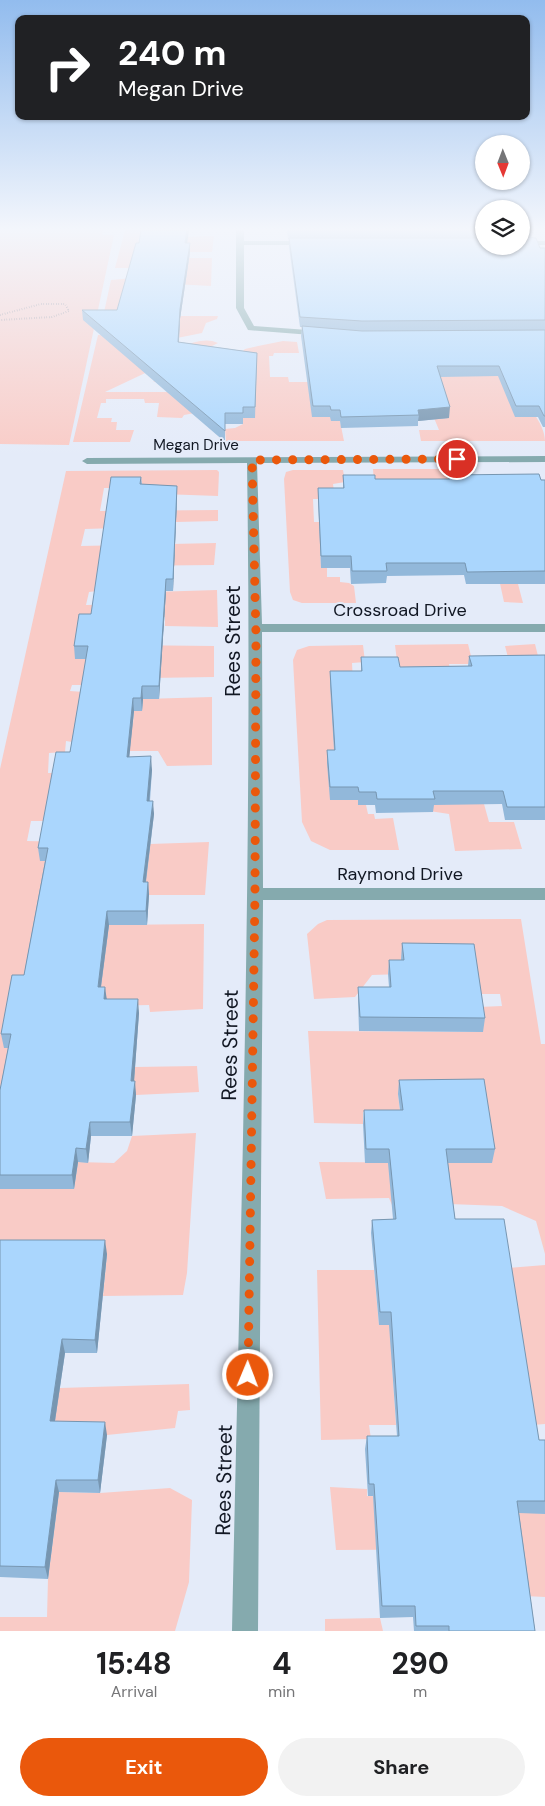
<!DOCTYPE html>
<html lang="en">
<head>
<meta charset="utf-8">
<style>
  body { margin:0; font-family:"DM Sans",sans-serif; background:#f2f2f2; color:#202124; height:100vh; display:flex; flex-direction:column; font-size:19px; white-space:nowrap }
  * { box-sizing:border-box; margin:0 }
  p { font-size:16px; color:#757577 }
  .icon { flex:none; width:28px; height:28px; fill:none; stroke:currentColor; stroke-width:2; stroke-linecap:round; stroke-linejoin:round }
  .map { position:relative; height:1631px; overflow:hidden }
  .panel { display:flex; flex-direction:column; background:#fff; flex:1 }
  .panel>* { flex:none }
  .hud { position:absolute; left:15px; top:15px; width:515px; height:105px; border-radius:10px; box-shadow:0 1px 4px #0004; background:#202124; color:#fff; overflow:hidden }
  .needle { width:32px; rotate:179deg }
  .fabs { position:absolute; left:475px; top:135px; display:grid; gap:10px }
  .fabs a { display:grid; place-items:center; width:55px; height:55px; border-radius:50%; background:#fff; box-shadow:0 1px 4px #0004; font-size:25px }
  .pin { position:absolute; display:grid; place-items:center; width:42px; height:42px; color:#fff; margin:-21px; border:2px solid #fff; border-radius:50%; box-shadow:0 1px 5px #0007 }
  .me { position:absolute; width:55px; margin:-28px; rotate:1deg; stroke-linejoin:round; filter:drop-shadow(0 0 4px #0008) }
  .turn { display:flex; align-items:center; gap:18px; height:105px; padding:0 20px; font-size:22px }
  .turn .icon { width:65px; height:65px; stroke-width:2.5 }
  .turn b { display:block; font-size:35px; line-height:42px }
  .eta { display:flex; justify-content:space-evenly; align-items:center; height:85px; text-align:center }
  .eta b { font-size:30px; font-weight:700; line-height:35px }
  .cta { display:flex; gap:10px; margin-top:auto; padding:10px 20px }
  .cta a { flex:1; height:58px; border-radius:30px; background:#ea580c; color:#fff; font-size:20px; font-weight:700; line-height:58px; text-align:center }
  .cta a+a { background:#f2f2f2; color:#202124 }
  .map>svg:first-child { display:block }
</style>
</head>
<body>
<div class="map">
<svg width="545" height="1631" viewBox="0 0 545 1631">
  <rect width="100%" height="100%" fill="#e4ebf9"/>
  <g fill="#f9cbc6">
    <path d="M0,230H103L102,235H114L69,445L0,444Z"/>
    <path d="M125,230H146L145,236L139,237L138,241L176,237L214,236L212,252H137L183,258H212L211,286L174,284L166,316H218L217,319L206,323L202,333L172,339L181,346C193,343 206,337 218,343L198,353L158,367L105,392H168L166,382H153L170,374L236,357L245,349L258,346L283,341L297,342L299,353H274L273,356H269L270,377H288L289,382H307L484,358C502,378 545,415 545,441H421L419,430H439L434,418L330,417L340,421L344,441H226L225,429L235,428L243,424V418L255,417L200,412L184,415L182,418L157,417L159,403H145L144,399H106V403H101L97,418H112L111,422H117L116,430H134L130,442H73L98,335H112L100,331L111,280L133,278V268H115Z"/>
    <path d="M373,469H446L449,483H436L437,490L419,491L424,515H483L490,533L545,532V541H541L543,548H518L523,565H508L513,584H518L523,603L504,602L491,542H423V547L408,548L404,532H325L326,544H320L321,568H327V577H340V582L349,583L354,586L356,603H302L293,600L290,592L284,479L286,472L293,470H343L345,482L333,484L335,499H313L314,522H378V514H387L386,497H375Z"/>
    <path d="M217,470L219,472L218,496L162,494L142,488H104L100,511L218,510V521L176,522V520L117,528L85,529L81,546L216,543L214,565L119,566L97,591L89,592L86,605L142,604L152,592L217,590L218,627L165,626V617L99,616L122,645L214,646V677L86,679L85,685H72L70,691L84,692L133,724L134,711H142L143,699L212,697V765L167,766L158,751H128L66,741L65,752L49,753L48,773H56L48,821H31L27,841L150,844L209,842L205,895H43L105,953L109,925L204,924L203,1009L150,1012L149,1005L106,1006L28,1047L135,1067L197,1066L199,1092L136,1095L0,1118V769L66,471Z"/>
    <path d="M468,644L473,664H449L452,679L510,665L505,646L535,644L541,668L484,804L489,822H514L522,849L455,851L449,814L358,800V805H366L368,814H374L375,819L393,818L399,850H330L311,841L302,822L293,660L297,650L309,646L363,645L365,662L352,663L353,684L398,669L395,645Z"/>
    <path d="M521,919L541,1044H545V1254L536,1221L502,1206L449,1204L392,1205L389,1198L326,1199L319,1162L492,1163L398,1094L400,1111L363,1112V1124L314,1123L308,1031L482,1032L479,1007L502,1006L500,994H477L401,958L403,974L372,975L355,997L314,999L307,934L318,924L327,920Z"/>
    <path d="M196,1133L187,1273L183,1295L103,1296L107,1254L0,1253V1189H74L78,1162L114,1163L127,1151L132,1136Z"/>
    <path d="M545,1265V1424L532,1425L392,1366L396,1425H369L371,1439L321,1440L317,1270H374L379,1325L507,1268Z"/>
    <path d="M189,1384L190,1410L178,1411L175,1428L107,1435L0,1433V1388H60Z"/>
    <path d="M330,1487L367,1489V1496L397,1497L545,1514V1597L525,1596L518,1549L336,1550Z"/>
    <path d="M170,1488L192,1500L189,1582L175,1631H0V1617H47L48,1579L59,1492L100,1493Z"/>
    <path d="M380,1618L383,1631H325V1619Z"/>
  </g>
  <g fill="none" stroke-linecap="round" stroke-linejoin="round">
    <path stroke="#7b828f" stroke-width="2" stroke-dasharray="0.5 2" stroke-linecap="butt" d="M0,315L41,304H65L69,311L52,317L0,320"/>
    <g fill="#85aaae" fill-rule="evenodd">
      <path d="M236,230H244V241H313L314,243L310,245H244V308L254,326L321,331L324,332V336L248,330L236,308Z"/>
      <rect x="521" y="241" width="24" height="4"/>
      <path d="M545,456V462L257,463L262,624H545V632H262L263,888H545V900H263L258,1631H232C240,1242 253,853 247,463L87,464L82,461L87,458Z"/>
    </g>
  </g>
  <g fill="#92b8da">
    <path d="M287,230H484V246H521V230H532L531,238L540,248H545V427H543L538,417H515L498,376L440,377L449,418L418,421V426L341,428L340,421H331L330,417H312L301,336L302,327H300L289,247V239H288Z"/>
    <path d="M139,243H187L190,252L180,319L179,342L257,353L255,418H243V424H225V442L83,320L82,310H117Z"/>
    <path d="M343,475L375,479H448L449,475L545,480V584H466L464,575L387,576L386,583L351,584L350,568H321L318,499V488H343Z"/>
    <path d="M141,477L142,484L177,486V498L173,591H166L159,699H143L142,711H134L129,757L152,770L150,801L154,814L146,882H148L149,895L147,925H109L101,987L107,999L139,1013L134,1081L136,1095L132,1136H91L88,1163L78,1162L74,1189H0V1090L8,1048H4L1,1034L24,975L45,861H40L38,848L70,752L86,659H75L74,646L91,614Z"/>
    <path d="M545,655V820H505L502,804L434,805L433,812L376,813L375,805H358V800H330L327,763V750H334L330,684V671H361V657L400,667L468,666L469,656Z"/>
    <path d="M402,943L485,1018L483,1032L359,1031L358,1000V987H389L388,974L389,960H401Z"/>
    <path d="M399,1080L495,1149L492,1163H448L455,1219L539,1440H545V1514L519,1513L535,1631H414L413,1617L380,1618L373,1496H368L365,1449L367,1436H397L389,1325H379L371,1233L372,1220L393,1219L388,1163H365L363,1124L364,1110H400L398,1094Z"/>
    <path d="M0,1240L107,1254L97,1353H65L55,1421L107,1435L100,1493L59,1492L48,1579L0,1577Z"/>
  </g>
  <g fill="#7796b1">
    <path d="M187,230H189L186,252L185,243Z"/>
    <path d="M190,243V252L180,319L178,353V342L180,309Z"/>
    <path d="M450,407L449,418L418,421L419,415L418,410Z"/>
    <path d="M177,486V498L173,591V579Z"/>
    <path d="M166,579V591L159,699V686Z"/>
    <path d="M142,686L143,699L142,711L141,698Z"/>
    <path d="M133,698L134,711L128,770L127,757Z"/>
    <path d="M151,756L152,770L148,814L147,801Z"/>
    <path d="M153,801L154,814L144,895L143,882Z"/>
    <path d="M148,882L149,895L147,925L146,911Z"/>
    <path d="M107,911L109,925L99,1001L98,987Z"/>
    <path d="M105,987L107,1001L104,999Z"/>
    <path d="M138,999L139,1013L133,1095L131,1081Z"/>
    <path d="M135,1081L136,1095L132,1136L130,1122Z"/>
    <path d="M90,1122L91,1136L88,1163L86,1149Z"/>
    <path d="M76,1148L78,1162L74,1189L72,1175Z"/>
    <path d="M105,1240L107,1254L97,1353L95,1340Z"/>
    <path d="M62,1339L65,1353L53,1434L50,1421Z"/>
    <path d="M105,1422L107,1435L100,1493L98,1480Z"/>
    <path d="M56,1480L59,1492L48,1579L45,1567Z"/>
  </g>
  <g fill="#aad6fd" stroke="#7796b1">
    <path d="M141,230H187L185,243H190L180,309L178,342L257,353L255,407H243V413H225V431L82,310H117L136,243H139Z"/>
    <path d="M521,237L536,238L540,248H545V320L362,321L300,317L289,238H484V246H521Z"/>
    <path d="M302,326L362,331L545,330V416H544L539,406H516L499,366H437L450,407L418,410L419,415L341,417L340,410H331L330,406H313Z"/>
    <path d="M539,474L541,480H545V571L467,572L465,563H386L387,571H352L351,556H321L318,488H344L343,475H375V479H450L449,475Z"/>
    <path d="M111,477H141L140,484L177,486L173,579H166L159,686H142L141,698H133L127,757L151,756L147,801H153L143,882H148L146,911H107L98,987H105L104,999H138L131,1081H135L130,1122H90L86,1149L76,1148L72,1175H0V1090L11,1034H1L12,975H24L48,848H38L56,752H70L88,646H74L79,614H91Z"/>
    <path d="M545,655V807H507L503,791H433L435,799H377L376,792H359L358,787H330L327,750H335L330,671H362L361,657H398L400,667L472,666L469,656Z"/>
    <path d="M402,943L474,944L485,1018L360,1017L358,987H391L389,960H404Z"/>
    <path d="M484,1079L495,1149H446L455,1219H504L539,1440H545V1501H517L535,1631H449V1626H416L415,1606H382L374,1484H369L367,1436H399L391,1312H380L372,1220L396,1219L389,1149H366L364,1110H403L399,1080Z"/>
    <path d="M0,1240H105L95,1340L62,1339L50,1421L105,1422L98,1480H56L45,1567L0,1566Z"/>
  </g>
  <linearGradient id="sky" x2="0" y2="1"><stop stop-color="#92bcee"/><stop offset="0.5" stop-color="#f3f6fc"/><stop offset="1" stop-color="#f3f6fc" stop-opacity="0"/></linearGradient>
  <rect width="545" height="458" fill="url(#sky)"/>
  <g fill="none" stroke-linecap="round" stroke-linejoin="round">
    <path stroke="#ea580c" stroke-width="9" stroke-dasharray="0 16.2" d="M248,1375L255,894L256,636L252,460L457,459"/>
  </g>
  <g text-anchor="middle" dominant-baseline="central" stroke-width="4" stroke-linejoin="round" paint-order="stroke">
    <g font-size="15" fill="#111723" stroke="#e4ebf9">
      <text x="196" y="445">Megan Drive</text>
    </g>
    <g font-size="18" fill="#111723" stroke="#e4ebf9">
      <text x="400" y="610">Crossroad Drive</text>
      <text x="400" y="874">Raymond Drive</text>
    </g>
    <g font-size="21" fill="#111723" stroke="#e4ebf9">
      <text transform="translate(233 641) rotate(-90)">Rees Street</text>
      <text transform="translate(230 1045) rotate(-89)">Rees Street</text>
      <text transform="translate(224 1480) rotate(-89)">Rees Street</text>
    </g>
  </g>
</svg>
<div class="fabs">
<a><svg class="needle" viewBox="-14 -14 28 28"><path d="M0-13l5 13h-10z" fill="#e53935"/><path d="M0 13l5-13h-10z" fill="#757577"/></svg></a>
<a><svg class="icon" aria-label="layers" viewBox="0 0 24 24"><path d="M12 4l9 5-9 5-9-5zM3 14l9 5 9-5"/></svg></a>
</div>
<div class="pin" style="left:457px;top:459px;background:#d93025"><svg class="icon" aria-label="arrive" viewBox="0 0 24 24"><path d="M6 21V4h12l-3 4 3 4H6"/></svg></div>
<svg class="me" style="left:248px;top:1375px" viewBox="-20 -20 40 40"><circle r="17" fill="#ea580c" stroke="#fff" stroke-width="3"/><path d="M0-11L8 9 0 5-8 9z" fill="#fff"/></svg>
<div class="hud">
<div class="turn"><svg class="icon" aria-label="right" viewBox="0 0 24 24"><path d="M7 20v-9h11M14 6l5 5-5 5"/></svg><div><b>240 m</b>Megan Drive</div></div>
</div>
</div>
<section class="panel">
<div class="eta">
<div><b>15:48</b><p>Arrival</p></div>
<div><b>4</b><p>min</p></div>
<div><b>290</b><p>m</p></div>
</div>
<div class="cta"><a>Exit</a><a>Share</a></div>
</section>
</body>
</html>
